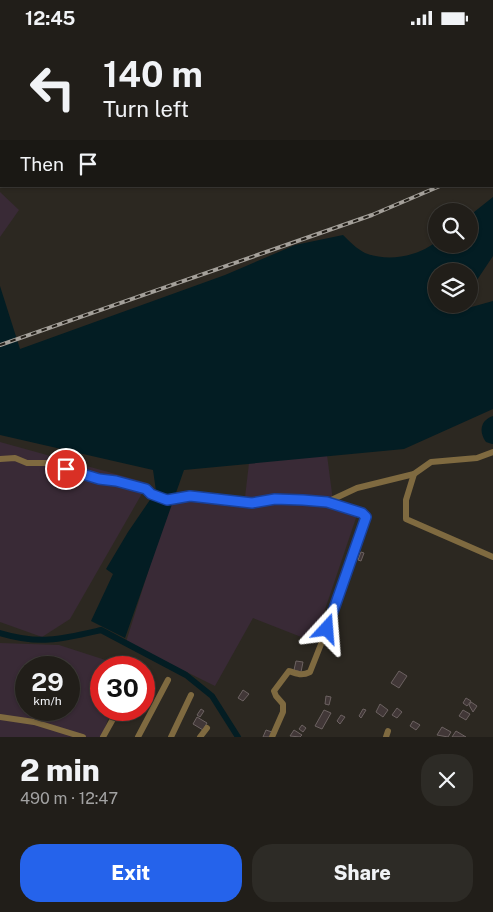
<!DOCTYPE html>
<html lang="en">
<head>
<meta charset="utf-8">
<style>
  body { margin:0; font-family:"Public Sans",sans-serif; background:#2d2b26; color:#f1f3f6; height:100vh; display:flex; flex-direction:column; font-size:19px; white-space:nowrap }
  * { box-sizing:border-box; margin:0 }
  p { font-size:16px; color:#a2a2a2 }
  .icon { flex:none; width:28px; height:28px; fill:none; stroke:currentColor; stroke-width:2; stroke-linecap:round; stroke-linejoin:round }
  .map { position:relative; height:702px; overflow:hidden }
  .side { display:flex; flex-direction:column; background:#211e19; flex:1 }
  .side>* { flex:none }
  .banner { position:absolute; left:0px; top:0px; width:494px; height:152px; box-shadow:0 1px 4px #0004,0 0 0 1px #3e3c38; background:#211e19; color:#f1f3f6; overflow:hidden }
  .tools { position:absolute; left:428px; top:168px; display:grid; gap:10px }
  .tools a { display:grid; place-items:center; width:50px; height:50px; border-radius:50%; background:#211e19; box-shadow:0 1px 4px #0004,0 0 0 1px #3e3c38; font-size:25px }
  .speed { position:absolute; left:15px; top:621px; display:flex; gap:10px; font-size:25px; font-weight:700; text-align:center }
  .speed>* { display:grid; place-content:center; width:65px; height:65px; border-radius:50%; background:#211e19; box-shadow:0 1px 4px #0004,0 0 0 1px #3e3c38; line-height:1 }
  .speed small { font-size:12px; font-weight:400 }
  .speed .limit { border:8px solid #d22; background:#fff; color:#111 }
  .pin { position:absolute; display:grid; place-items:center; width:42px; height:42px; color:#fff; margin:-21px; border:2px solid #fff; border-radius:50%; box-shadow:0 1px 5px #0007 }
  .me { position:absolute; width:55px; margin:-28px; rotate:19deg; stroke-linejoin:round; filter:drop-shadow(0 0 4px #0008) }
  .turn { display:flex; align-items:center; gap:18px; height:105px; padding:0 20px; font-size:22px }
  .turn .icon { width:65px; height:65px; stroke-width:2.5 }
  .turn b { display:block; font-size:35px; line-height:42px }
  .then { display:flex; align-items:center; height:48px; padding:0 20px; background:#0003; gap:10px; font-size:19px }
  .round { display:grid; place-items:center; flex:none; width:52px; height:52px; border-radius:20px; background:#2d2b26 }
  .summary { display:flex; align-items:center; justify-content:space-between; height:85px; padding:0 20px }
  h1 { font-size:30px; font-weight:800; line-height:38px }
  .button { display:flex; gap:10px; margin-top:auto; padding:10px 20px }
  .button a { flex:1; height:58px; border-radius:20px; background:#2563eb; color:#fff; font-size:20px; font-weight:800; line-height:58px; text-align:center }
  .button a+a { background:#2d2b26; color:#f1f3f6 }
  .status { display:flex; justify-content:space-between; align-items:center; height:35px; padding:0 25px; background:#211e19; direction:ltr }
  .status svg { height:14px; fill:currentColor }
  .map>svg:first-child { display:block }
</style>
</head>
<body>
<div class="status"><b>12:45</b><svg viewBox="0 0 49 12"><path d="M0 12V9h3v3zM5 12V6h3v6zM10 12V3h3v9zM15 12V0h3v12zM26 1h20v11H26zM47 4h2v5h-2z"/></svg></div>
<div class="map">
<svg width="493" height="702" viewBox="0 0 493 702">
  <rect width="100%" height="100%" fill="#2c2821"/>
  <g fill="#392a36" fill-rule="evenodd">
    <path d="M0,157L19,175L0,202Z"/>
    <path d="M0,407L148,448L70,584L42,602L0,587Z"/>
    <path d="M327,420L333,466L358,477L314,607L253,583L215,651L126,607L172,460L244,471L249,428Z"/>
    <path d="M0,608L59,610L127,632H101V675H111L102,702H0ZM26,632H69V675H26Z"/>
  </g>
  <g fill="#031d23">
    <path d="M493,162V221L469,257V236H436V269H461L457,276L493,266V374L404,414L184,435L125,603L91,586L113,539L106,534L128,497L156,456L153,435L0,400V251L20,314L225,240L295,210L343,200C349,206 357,214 365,218C388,227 416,222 436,207V209H469V181Z"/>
    <path d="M493,381V409H492L486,407C478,396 481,385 493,381Z"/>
  </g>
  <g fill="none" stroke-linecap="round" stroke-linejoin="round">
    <path stroke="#031d23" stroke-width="6" d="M0,598C40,610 62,604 101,595L186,640L212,661L238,702"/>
  </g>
  <g fill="#413737" stroke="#6c6261">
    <path d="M361,517L364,518L361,526L358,525Z"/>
    <path d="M296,626L303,627L301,637L294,635Z"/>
    <path d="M399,636L407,641L399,653L391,648Z"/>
    <path d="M243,655L249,659L243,666L238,663Z"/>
    <path d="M326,661L331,662L329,670L325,669Z"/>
    <path d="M466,663L471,666L467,671L463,668Z"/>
    <path d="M471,667L477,671L473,677L469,670Z"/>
    <path d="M380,669L388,675L383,682L376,677Z"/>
    <path d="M397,673L402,677L397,683L392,680Z"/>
    <path d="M201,674L204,676L200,682L197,680Z"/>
    <path d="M363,674L366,675L361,683L359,681Z"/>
    <path d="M324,675L331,678L322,694L315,691Z"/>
    <path d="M463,675L470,679L466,685L459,681Z"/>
    <path d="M341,680L345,682L340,689L337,686Z"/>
    <path d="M197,682L207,688L203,695L193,689Z"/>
    <path d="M413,686L420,690L416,695L410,691Z"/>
    <path d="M302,690L306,693L303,697L299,694Z"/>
    <path d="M442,692L451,697L448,702L437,700Z"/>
    <path d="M266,695L272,697L270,702H263Z"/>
    <path d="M294,695L302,700L300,702L290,701Z"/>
    <path d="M456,696L466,702H452Z"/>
  </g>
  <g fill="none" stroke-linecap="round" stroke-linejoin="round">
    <g stroke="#7f6a40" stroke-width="6">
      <path d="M272,1L274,0"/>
      <path d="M0,116L1,114"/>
      <path d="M0,424L15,423L27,428H47L99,444L116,445L146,454L151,459L167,465L190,461L252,468L275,464L303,465L327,467L362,478L366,482L327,594L310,637C302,641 297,639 289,636L274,656L276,661L283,669V677L272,702"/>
      <path d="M414,439L406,465V484L493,522"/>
      <path d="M327,467L357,453L414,439L431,427L477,423L493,417"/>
      <path d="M0,682L34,687L83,702"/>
      <path d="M103,702L118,675"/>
      <path d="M138,702L168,645"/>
      <path d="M171,702L191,660"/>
      <path d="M200,702L207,693"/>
      <path d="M386,702L388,696"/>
    </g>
    <g stroke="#a4a09a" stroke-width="4">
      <g id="rail">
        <path d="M492,126H493"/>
        <path d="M0,310L372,180L440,151"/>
      </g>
    </g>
    <use href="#rail" stroke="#221e18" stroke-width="2" stroke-dasharray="5.5" stroke-linecap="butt"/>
  </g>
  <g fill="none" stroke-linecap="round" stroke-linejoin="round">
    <g stroke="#184099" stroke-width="12">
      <path id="route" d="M66,434L99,444L116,446L146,454L151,459L167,465L190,461L252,468L275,464L303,465L327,467L362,478L366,482L327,594"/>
    </g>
    <use href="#route" stroke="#2563eb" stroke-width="9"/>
  </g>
</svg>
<div class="tools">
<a><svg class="icon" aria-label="search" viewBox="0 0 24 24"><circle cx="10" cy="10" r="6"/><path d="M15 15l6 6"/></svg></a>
<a><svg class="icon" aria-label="layers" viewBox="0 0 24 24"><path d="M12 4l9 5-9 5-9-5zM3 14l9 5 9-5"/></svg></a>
</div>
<div class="speed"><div>29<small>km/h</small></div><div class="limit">30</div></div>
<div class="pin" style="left:66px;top:434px;background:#d93025"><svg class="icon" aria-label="arrive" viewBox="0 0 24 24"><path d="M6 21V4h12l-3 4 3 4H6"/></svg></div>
<svg class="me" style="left:327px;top:594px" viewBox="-20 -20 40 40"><path d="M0-17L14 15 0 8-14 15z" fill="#2563eb" stroke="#fff" stroke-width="4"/></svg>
<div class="banner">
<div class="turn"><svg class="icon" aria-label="left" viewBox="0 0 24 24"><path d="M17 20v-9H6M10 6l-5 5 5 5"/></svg><div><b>140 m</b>Turn left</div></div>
<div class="then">Then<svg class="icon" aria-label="arrive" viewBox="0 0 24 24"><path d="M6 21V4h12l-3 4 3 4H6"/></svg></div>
</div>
</div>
<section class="side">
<div class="summary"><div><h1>2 min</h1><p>490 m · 12:47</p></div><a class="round"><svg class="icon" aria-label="close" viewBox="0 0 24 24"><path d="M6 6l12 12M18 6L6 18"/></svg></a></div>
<div class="button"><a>Exit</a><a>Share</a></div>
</section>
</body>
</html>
